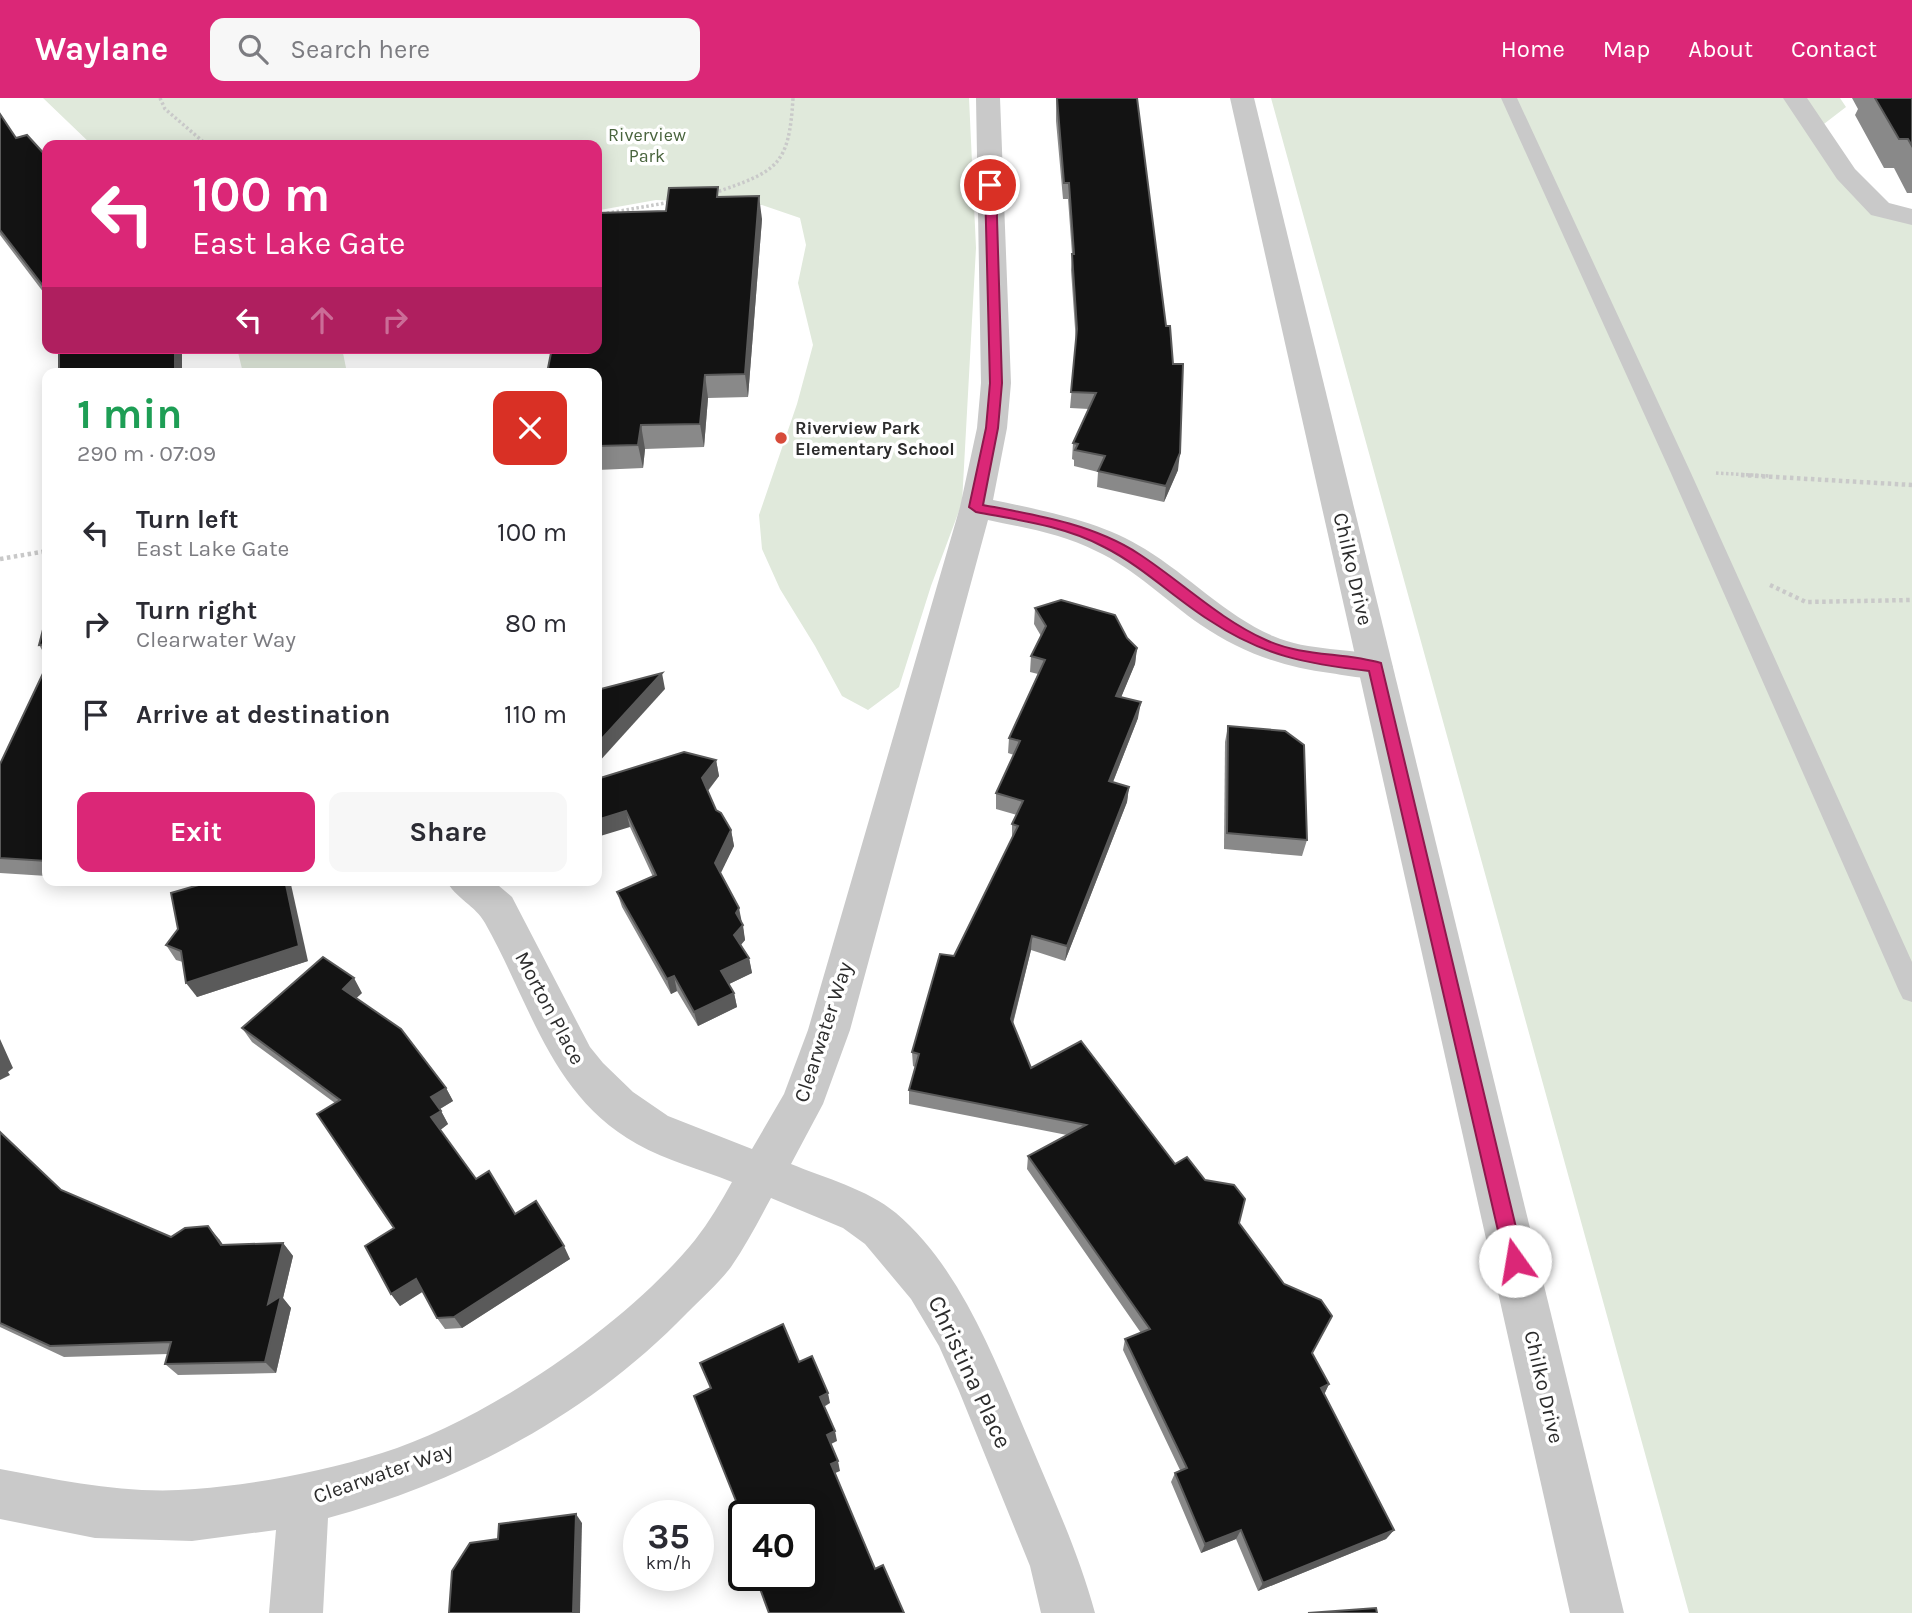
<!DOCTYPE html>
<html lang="en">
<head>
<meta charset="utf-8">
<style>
  body { margin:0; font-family:Karla,sans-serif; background:#f7f7f7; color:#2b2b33; height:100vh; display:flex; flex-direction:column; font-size:26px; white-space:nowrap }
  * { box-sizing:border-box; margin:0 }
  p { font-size:23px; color:#7c7c81 }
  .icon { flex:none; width:38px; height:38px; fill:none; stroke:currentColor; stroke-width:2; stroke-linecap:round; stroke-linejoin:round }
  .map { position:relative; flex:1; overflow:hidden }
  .sheet { position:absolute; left:42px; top:270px; width:560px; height:518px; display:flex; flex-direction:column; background:#fff; border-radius:14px; box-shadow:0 4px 18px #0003 }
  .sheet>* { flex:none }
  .banner { position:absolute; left:42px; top:42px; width:560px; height:214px; border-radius:14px; box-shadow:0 4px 18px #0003; background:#db2777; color:#fff; overflow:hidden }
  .speed { position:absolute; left:623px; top:1402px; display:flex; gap:14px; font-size:35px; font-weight:700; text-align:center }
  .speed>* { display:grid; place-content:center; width:91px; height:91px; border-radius:50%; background:#fff; box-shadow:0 4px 18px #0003; line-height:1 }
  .speed small { font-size:18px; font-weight:400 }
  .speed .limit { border:4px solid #111; border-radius:10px; background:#fff; color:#111 }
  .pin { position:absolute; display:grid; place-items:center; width:60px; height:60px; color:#fff; margin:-30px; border:4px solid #fff; border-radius:50%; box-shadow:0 2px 7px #0007 }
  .me { position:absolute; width:77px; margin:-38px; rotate:347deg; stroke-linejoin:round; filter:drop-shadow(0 0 5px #0008) }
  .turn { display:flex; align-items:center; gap:24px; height:147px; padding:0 35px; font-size:32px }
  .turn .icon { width:91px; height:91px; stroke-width:2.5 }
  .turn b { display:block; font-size:49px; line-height:60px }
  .lanes { display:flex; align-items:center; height:66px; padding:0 35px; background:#0003; justify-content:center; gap:35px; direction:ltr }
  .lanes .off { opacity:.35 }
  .round { display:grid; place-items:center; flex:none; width:74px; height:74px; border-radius:14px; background:#f7f7f7 }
  .overview { display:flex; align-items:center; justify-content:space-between; height:119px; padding:0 35px }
  h1 { font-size:42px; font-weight:700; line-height:52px; color:#1e9e55 }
  .primary-button { display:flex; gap:14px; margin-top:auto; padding:14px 35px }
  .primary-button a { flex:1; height:80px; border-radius:14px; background:#db2777; color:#fff; font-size:28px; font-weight:700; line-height:80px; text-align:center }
  .primary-button a+a { background:#f7f7f7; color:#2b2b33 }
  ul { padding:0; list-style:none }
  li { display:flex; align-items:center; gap:21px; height:91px; padding:0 35px }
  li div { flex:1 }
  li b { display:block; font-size:26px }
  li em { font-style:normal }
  header { display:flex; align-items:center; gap:42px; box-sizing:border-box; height:98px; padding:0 35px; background:#db2777; color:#fff }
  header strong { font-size:33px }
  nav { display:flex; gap:38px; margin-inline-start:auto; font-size:24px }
  .search { width:490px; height:63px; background:#f7f7f7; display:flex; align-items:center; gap:18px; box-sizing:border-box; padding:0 24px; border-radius:14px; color:#7c7c81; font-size:26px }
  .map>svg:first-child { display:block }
</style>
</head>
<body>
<header>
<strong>Waylane</strong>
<div class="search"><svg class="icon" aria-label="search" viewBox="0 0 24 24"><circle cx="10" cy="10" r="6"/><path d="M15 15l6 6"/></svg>Search here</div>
<nav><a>Home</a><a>Map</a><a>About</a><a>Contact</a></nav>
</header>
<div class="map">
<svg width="1912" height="1515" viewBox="0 0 1912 1515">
  <rect width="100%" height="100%" fill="#fff"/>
  <g fill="#e0e9db">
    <path d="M43,0H969L976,150L962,405L931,488L899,589L868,612L842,598L815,548L780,491L762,451L759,417L797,306L813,247L798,185L806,147L800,120L762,107L656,102L600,112L597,111V47H92Z"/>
    <path d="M1271,0H1840L1846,9L1820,29L1867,109L1912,119V1515H1689Z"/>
    <path d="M237,250H342L347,275H243Z"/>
  </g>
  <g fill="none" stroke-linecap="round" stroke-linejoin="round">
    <g stroke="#c9c9c9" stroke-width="3.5" stroke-dasharray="2.5 2.5" stroke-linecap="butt">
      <path d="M160,0L165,11L207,47"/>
      <path d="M714,95C777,73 789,69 793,0"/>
      <path d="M597,117L671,104"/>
      <path d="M1716,375L1769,378"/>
    </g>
    <g stroke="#c9c9c9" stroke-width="4.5" stroke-dasharray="3.5 3.5" stroke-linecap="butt">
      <path d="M1741,377L1912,387"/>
      <path d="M0,461L47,453"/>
      <path d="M1770,487L1806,504L1912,502"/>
    </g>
    <path fill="#c9c9c9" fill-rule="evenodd" d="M1501,0H1517L1690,373L1912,864V904L1903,901L1899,893L1670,373Z"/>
    <g fill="#c9c9c9" fill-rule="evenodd">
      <path d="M976,0H1000L1011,285L1007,330L993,402C1045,413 1100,423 1145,451C1189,478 1225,517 1273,538C1309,554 1351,549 1388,560L1393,569L1388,578C1369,583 1350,578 1330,575C1283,569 1240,554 1201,527C1166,503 1135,471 1096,453C1063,436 1025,430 988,422L850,932L823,1006L791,1066C825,1080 867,1091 896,1115C963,1172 997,1268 1031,1347C1054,1402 1079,1456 1095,1515H1041L1030,1468L959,1293L939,1248L911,1201L865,1146L843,1130L771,1100C758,1124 746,1147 731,1169C718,1186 702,1200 687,1215C589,1316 464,1383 328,1420L323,1515H269L276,1432L192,1443L95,1440L0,1421V1371C64,1383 129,1397 195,1391C258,1386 321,1374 382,1355C487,1322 625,1228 695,1142C709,1124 721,1104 732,1084C700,1071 667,1063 637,1046C550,997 531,906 485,825C476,808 455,800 446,782H492L512,799L590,949L603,965L633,994L668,1018L752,1051L784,996L808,932L960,409L977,330L981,285Z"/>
      <path d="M1783,0H1807L1855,71L1889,105L1912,111V127L1871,117L1837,81Z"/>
    </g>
    <path fill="#c9c9c9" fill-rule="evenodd" d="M1230,0H1254L1624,1515H1570Z"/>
  </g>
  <g fill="#898989">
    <path d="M1056,0H1137L1178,372L1164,404L1097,389L1098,374L1074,368V362L1072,361L1073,345L1089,311L1070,310L1076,245L1071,172L1072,156L1068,101H1063L1056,23Z"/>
    <path d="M1852,0H1912V95H1907L1894,70H1884L1855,17L1858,11Z"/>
    <path d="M0,16L16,40L47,59V199L0,137Z"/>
    <path d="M719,99L762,121L748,299L708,300L704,349L645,351L643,370L597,372V275L666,113Z"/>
    <path d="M1035,510L1127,540L1137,550L1135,566L1121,599L1138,620L1113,684L1129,689L1127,704L1065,863L1031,852L1013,926L1031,970L1175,1066L1239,1125L1329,1286L1324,1296L1394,1432L1386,1441L1258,1493L1236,1441L1201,1455L1171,1384L1175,1375L1180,1372L1123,1252L1125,1241L1141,1235L1027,1071L1028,1058L1067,1037L909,1006V992L915,969L913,968L912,954L954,858L1012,741V726L1017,717L996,711V695L1014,657L1008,655L1009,640L1038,576L1030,574L1031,558L1041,538L1034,526Z"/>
    <path d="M47,516V560L39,547Z"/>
    <path d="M47,567V778L0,775V666Z"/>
    <path d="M1228,628L1307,742L1302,758L1224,751L1225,644Z"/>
    <path d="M716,662L719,678L708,693L716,712L731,732L734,748L720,775L742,825L745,842L741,847L749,860L752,875L729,886L734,895L737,909L698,928L677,893L671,896L622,809L617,794L653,779L630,729L597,681Z"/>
    <path d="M178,831L308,863L197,899L183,864L176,862L166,847Z"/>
    <path d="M362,895L356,900L446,990L453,1003L440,1011L448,1026L440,1032L476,1081L515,1116L570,1161L462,1230L445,1231L437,1220L423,1193L400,1208L391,1196L394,1130L335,1005L252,944L242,930Z"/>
    <path d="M0,1034L61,1092L171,1139L219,1141L223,1147L283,1145L293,1158L283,1200L291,1210L276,1275L178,1277L165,1266L168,1256L64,1259L0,1229Z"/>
  </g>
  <g fill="#5a5a5a">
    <path d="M759,98L762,121L748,299L745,276Z"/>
    <path d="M175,250H180L182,256V275H175Z"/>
    <path d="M705,277L708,300L704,349L700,326Z"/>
    <path d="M641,327L645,351L643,370L638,347Z"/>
    <path d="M1180,355L1178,372L1164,404L1166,388Z"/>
    <path d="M1137,550L1135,566L1115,614L1116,598Z"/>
    <path d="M662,575L665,591L597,666V646Z"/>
    <path d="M1141,604L1138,620L1107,699L1109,683Z"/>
    <path d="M716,662L719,678L705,696L702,680Z"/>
    <path d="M1129,689L1127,704L1065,863L1067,848Z"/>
    <path d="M626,713L630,729L597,739V722Z"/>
    <path d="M731,732L734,748L718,781L715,765Z"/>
    <path d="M285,782H290L308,863L197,899L186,885Z"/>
    <path d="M739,810L742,825L739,830L736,815Z"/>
    <path d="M743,827L745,842L737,851L734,837Z"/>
    <path d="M1032,838L1031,852L1010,936L1011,921Z"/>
    <path d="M749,860L752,875L725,888L721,873Z"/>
    <path d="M674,878L677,893L671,896L667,881Z"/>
    <path d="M354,880L362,895L351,905L343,891Z"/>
    <path d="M734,895L737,909L698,928L694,914Z"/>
    <path d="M0,941L13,970L8,974L10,977L0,982Z"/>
    <path d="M446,990L453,1003L438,1012L431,999Z"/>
    <path d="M441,1013L448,1026L439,1033L431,1019Z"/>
    <path d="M208,1128L219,1141L232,1160L221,1147Z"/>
    <path d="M283,1145L293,1158L283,1200L291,1210L276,1275L265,1264L268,1206Z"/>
    <path d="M564,1148L570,1161L462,1230L454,1219Z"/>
    <path d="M416,1181L424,1193L400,1208L391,1196Z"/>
    <path d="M1329,1286L1324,1297L1321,1290Z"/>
    <path d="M828,1295L830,1305L822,1310L820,1299Z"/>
    <path d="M835,1333L837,1343L829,1347L827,1337Z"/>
    <path d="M838,1363L840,1373L833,1376L831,1366Z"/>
    <path d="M576,1416L582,1425L580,1515H573Z"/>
    <path d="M1241,1432L1236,1441L1201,1455L1205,1446Z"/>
    <path d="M1394,1432L1386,1441L1258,1493L1263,1485Z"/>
  </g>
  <g fill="#131313" stroke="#5a5a5a" stroke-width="2">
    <path d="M1057,0H1137L1166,228H1170L1173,266H1183L1180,355L1166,388L1098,373L1105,358L1075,352L1078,346L1073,345L1096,295L1071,294L1077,231L1072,156H1074L1069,85H1064Z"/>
    <path d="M1875,0H1912V48L1908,41H1899Z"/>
    <path d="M0,16L16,40L27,37L47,59V193L0,132Z"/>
    <path d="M718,89L717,99L759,98L745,276L705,277L700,326L641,327L638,347L597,348V275H547L552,250H597V115L666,113L669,90Z"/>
    <rect x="59" y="250" width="116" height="25"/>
    <path d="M1061,502L1115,517L1127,540L1137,550L1116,598L1141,604L1109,683L1129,689L1067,848L1032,838L1011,921L1031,970L1081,943L1175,1066L1187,1059L1205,1082L1234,1087L1245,1101L1239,1125L1284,1186L1321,1202L1332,1218L1312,1255L1329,1286L1321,1290L1394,1432L1263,1485L1241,1432L1205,1446L1175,1375L1187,1370L1125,1241L1150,1231L1028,1058L1086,1027L909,992L919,956L912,954L940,856L954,858L1018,728L1012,726L1023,703L996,695L1020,643L1009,640L1045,562L1031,558L1046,528L1035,510Z"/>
    <path d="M47,516V546L39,547Z"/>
    <path d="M47,567V763L0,760V666Z"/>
    <path d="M662,575L597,646V592Z"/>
    <path d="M1228,628L1285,633L1304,647L1307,742L1227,735Z"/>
    <path d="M684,654L716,662L702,680L716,712L721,715L731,732L715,765L739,810L736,815L743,827L734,837L749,860L721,873L734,895L694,914L674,878L667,881L617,794L656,777L626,713L597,722V681Z"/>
    <path d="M201,782H285L299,848L186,885L181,853L166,847L178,831L171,795L202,786Z"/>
    <path d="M323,859L354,880L343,891L401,931L446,990L431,999L441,1013L431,1019L476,1081L489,1073L515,1116L536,1103L564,1148L454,1219L437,1220L416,1181L391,1196L365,1148L394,1130L317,1016L340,1002L242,930Z"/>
    <path d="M0,1034L61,1092L171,1139L185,1130L208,1128L221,1147L283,1145L268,1206L281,1198L265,1264L165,1266L171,1244L50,1248L0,1225Z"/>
    <path d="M783,1226L799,1264L812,1258L828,1295L820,1299L835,1333L827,1337L838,1363L831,1366L875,1471L883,1467L904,1515H769L755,1477H803V1418H744V1423L694,1298L711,1290L700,1265Z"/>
    <path d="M576,1416L573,1515H449L452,1473L470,1445L498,1441L499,1426Z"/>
    <path d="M744,1431V1447L739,1433Z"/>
    <path d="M1376,1510L1377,1515H1308Z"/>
  </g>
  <path fill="#db2777" stroke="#8e194d" stroke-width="2" d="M990,84L996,87L1002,285L998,330L983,407C1036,417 1093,426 1139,456C1182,484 1219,521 1266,542C1303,559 1343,554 1381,565L1524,1163L1522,1170L1515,1172L1508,1170L1505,1163L1369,573C1307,566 1263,558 1209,522C1173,499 1142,468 1104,449C1065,428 1018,422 976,414L969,409L986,330L990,285L985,87Z"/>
  <circle fill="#d74b3a" stroke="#fff" stroke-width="2.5" cx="781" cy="340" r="7"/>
  <g text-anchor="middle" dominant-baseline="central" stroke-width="7" stroke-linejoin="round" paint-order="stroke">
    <g font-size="18" fill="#49643d" stroke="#fff">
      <text x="647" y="37">Riverview<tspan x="647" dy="21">Park</tspan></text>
    </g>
    <g font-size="18" font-weight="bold" fill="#2c2c2c" stroke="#fff" text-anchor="start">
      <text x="795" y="330">Riverview Park<tspan x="795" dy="21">Elementary School</tspan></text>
    </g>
    <g font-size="21" fill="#2c2c2c" stroke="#fff">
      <text transform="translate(1353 471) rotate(77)">Chilko Drive</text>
      <text transform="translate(550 910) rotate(62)">Morton Place</text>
      <text transform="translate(823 934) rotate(-72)">Clearwater Way</text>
      <text transform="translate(1544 1289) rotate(77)">Chilko Drive</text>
      <text transform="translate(383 1375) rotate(-19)">Clearwater Way</text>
    </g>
    <g font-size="24" fill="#2c2c2c" stroke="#fff">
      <text transform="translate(970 1274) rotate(65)">Christina Place</text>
    </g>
  </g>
</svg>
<div class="speed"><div>35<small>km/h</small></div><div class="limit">40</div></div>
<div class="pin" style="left:990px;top:87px;background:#d93025"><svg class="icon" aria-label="arrive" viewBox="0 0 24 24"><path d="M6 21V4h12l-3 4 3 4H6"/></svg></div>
<svg class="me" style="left:1515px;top:1163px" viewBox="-20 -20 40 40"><circle r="19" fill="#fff"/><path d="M0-13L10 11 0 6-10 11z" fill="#db2777"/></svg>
<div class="banner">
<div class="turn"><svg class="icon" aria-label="left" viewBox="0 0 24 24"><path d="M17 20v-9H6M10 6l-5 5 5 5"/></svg><div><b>100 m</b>East Lake Gate</div></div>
<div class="lanes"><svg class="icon" aria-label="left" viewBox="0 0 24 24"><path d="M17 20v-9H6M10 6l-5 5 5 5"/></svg><svg class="icon off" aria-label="ahead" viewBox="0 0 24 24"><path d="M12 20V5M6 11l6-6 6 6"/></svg><svg class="icon off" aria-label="right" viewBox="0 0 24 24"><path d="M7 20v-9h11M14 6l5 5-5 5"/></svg></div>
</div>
<section class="sheet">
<div class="overview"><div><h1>1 min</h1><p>290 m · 07:09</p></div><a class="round" style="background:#d93025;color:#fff"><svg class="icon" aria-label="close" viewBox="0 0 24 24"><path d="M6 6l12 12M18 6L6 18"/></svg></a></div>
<ul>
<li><svg class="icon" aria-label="left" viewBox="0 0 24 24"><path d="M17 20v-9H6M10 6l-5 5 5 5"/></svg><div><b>Turn left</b><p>East Lake Gate</p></div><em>100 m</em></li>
<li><svg class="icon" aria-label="right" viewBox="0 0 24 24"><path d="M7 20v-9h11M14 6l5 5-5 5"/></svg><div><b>Turn right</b><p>Clearwater Way</p></div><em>80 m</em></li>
<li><svg class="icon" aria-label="arrive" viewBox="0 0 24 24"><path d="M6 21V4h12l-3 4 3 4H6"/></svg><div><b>Arrive at destination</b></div><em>110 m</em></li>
</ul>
<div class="primary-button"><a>Exit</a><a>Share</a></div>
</section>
</div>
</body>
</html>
